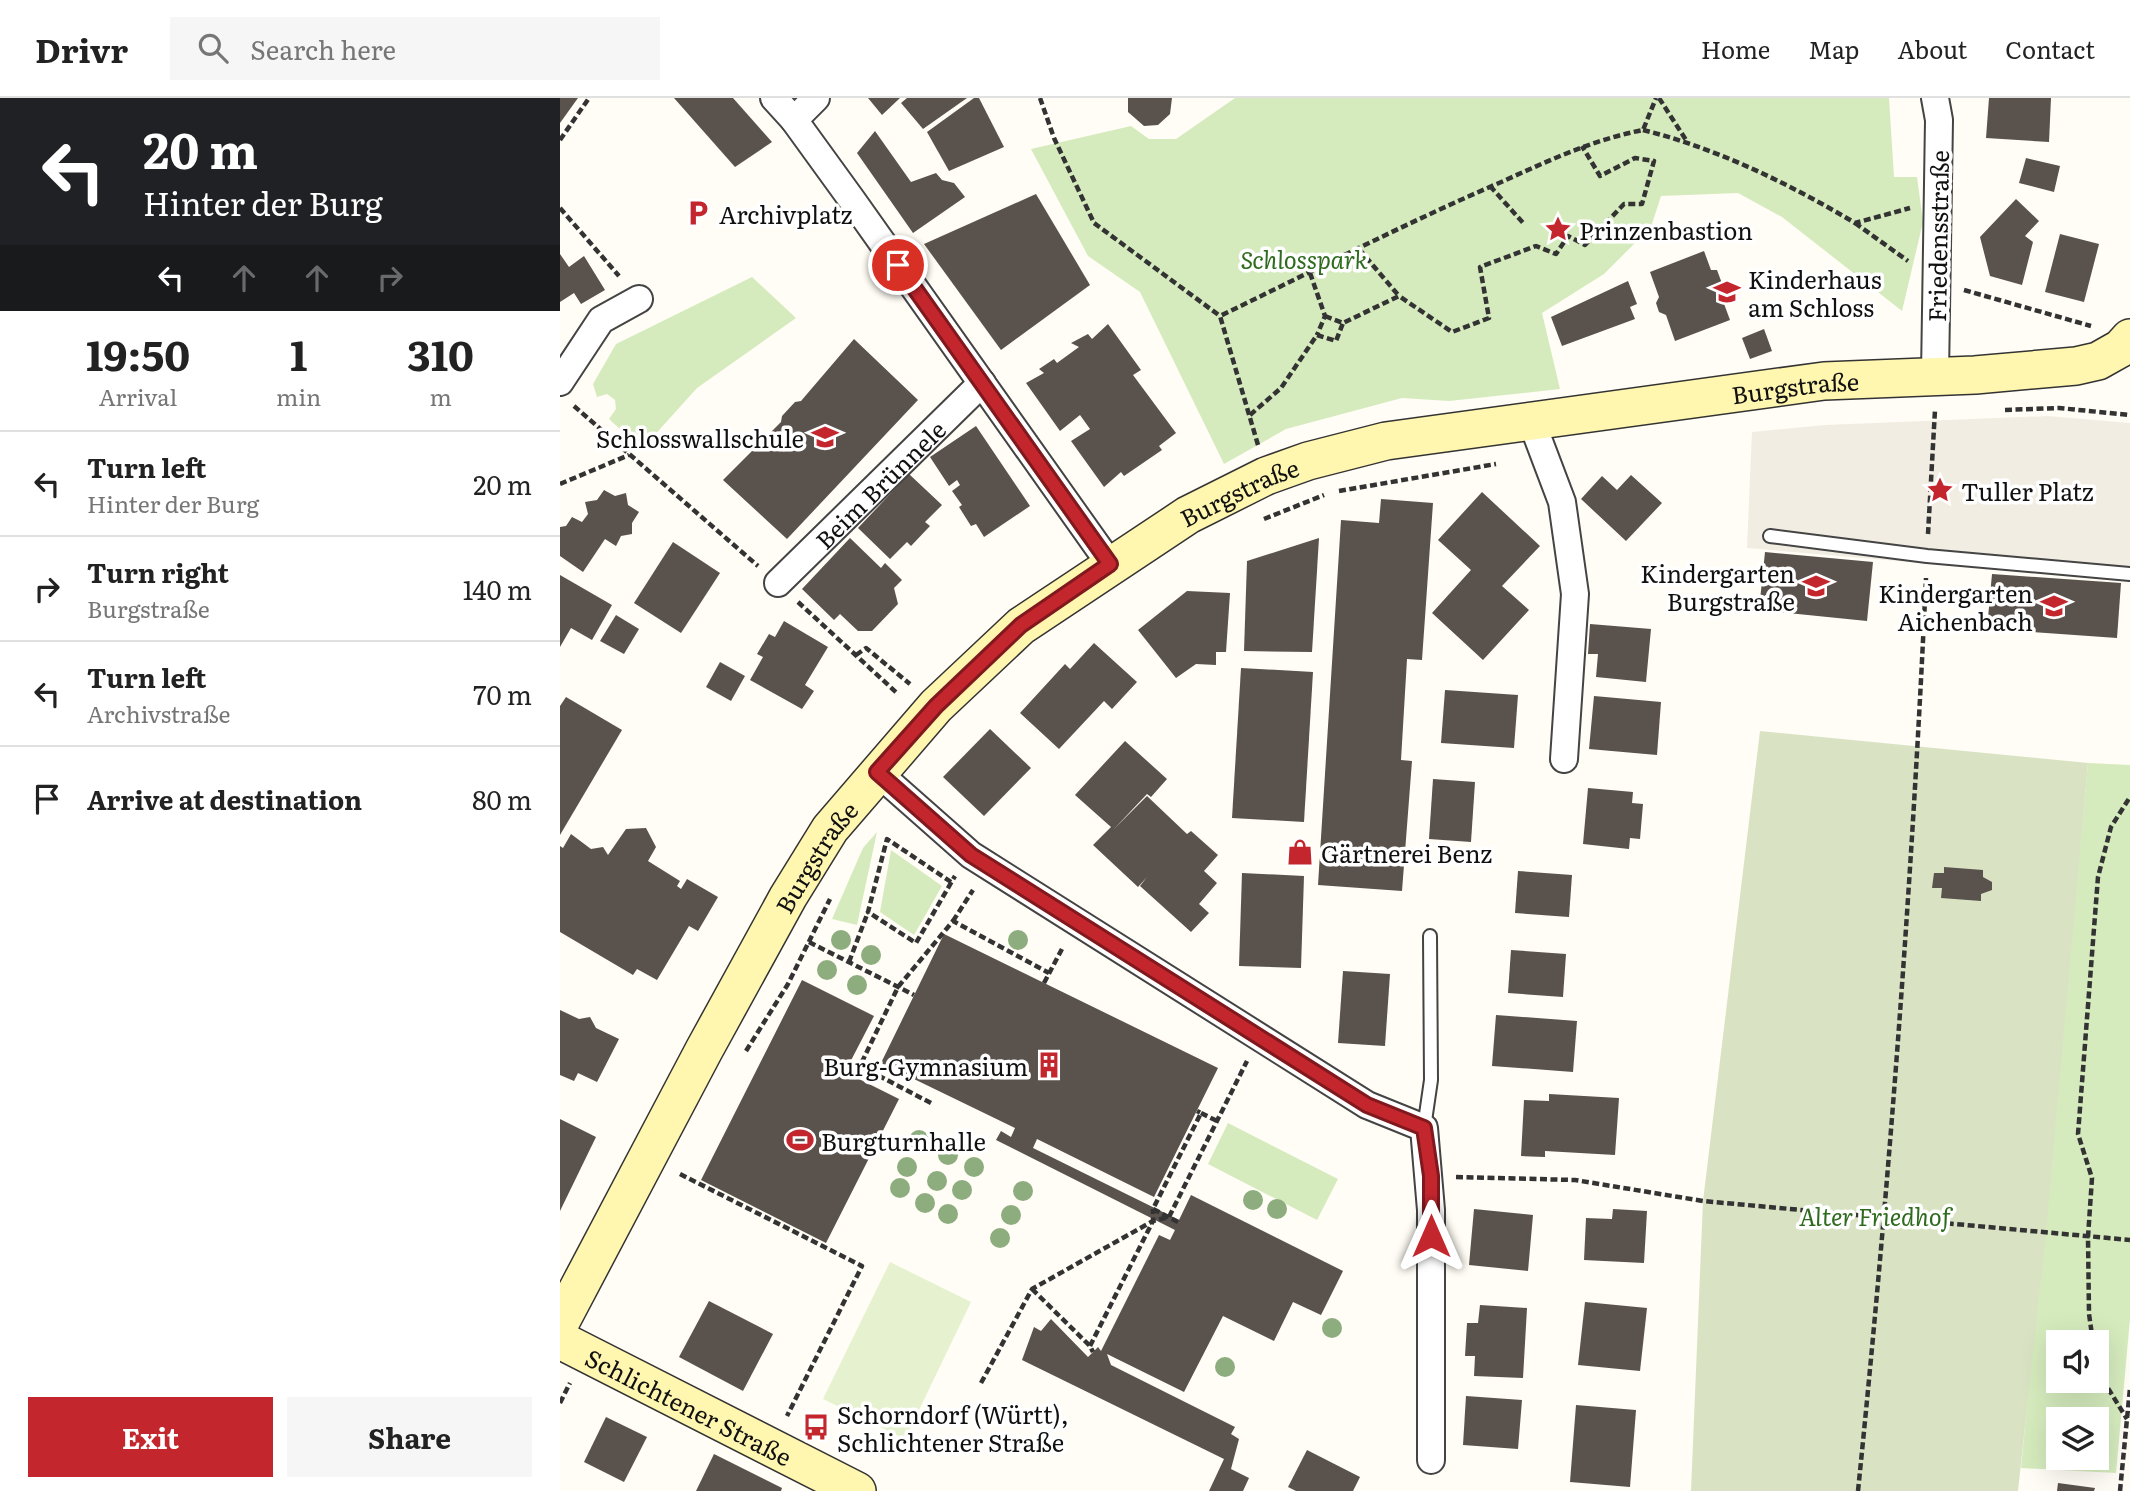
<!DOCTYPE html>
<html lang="en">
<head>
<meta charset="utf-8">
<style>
  body { margin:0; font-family:Literata,serif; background:#f6f6f6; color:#222; height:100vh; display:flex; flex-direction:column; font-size:26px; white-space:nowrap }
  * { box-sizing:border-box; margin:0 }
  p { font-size:23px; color:#767676 }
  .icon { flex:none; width:38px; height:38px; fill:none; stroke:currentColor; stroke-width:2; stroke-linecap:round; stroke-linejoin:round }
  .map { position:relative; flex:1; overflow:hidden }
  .side { display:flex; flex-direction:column; background:#fff; width:560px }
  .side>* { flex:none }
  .hud { background:#202124; color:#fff; overflow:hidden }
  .controls { position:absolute; left:1486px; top:1232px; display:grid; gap:14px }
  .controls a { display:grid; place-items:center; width:63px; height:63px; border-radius:0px; background:#fff; box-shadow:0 7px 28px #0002; font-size:35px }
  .pin { position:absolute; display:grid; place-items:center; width:60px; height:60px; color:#fff; margin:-30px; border:4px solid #fff; border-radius:50%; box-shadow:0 2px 7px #0007 }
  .me { position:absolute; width:77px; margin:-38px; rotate:0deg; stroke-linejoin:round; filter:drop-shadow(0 0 5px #0008) }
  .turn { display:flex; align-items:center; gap:24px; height:147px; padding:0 28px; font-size:32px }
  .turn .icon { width:91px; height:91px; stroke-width:2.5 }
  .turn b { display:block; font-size:49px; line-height:60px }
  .lanes { display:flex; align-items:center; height:66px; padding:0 28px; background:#0003; justify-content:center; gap:35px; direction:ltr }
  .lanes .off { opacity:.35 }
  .eta { display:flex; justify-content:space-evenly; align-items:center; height:119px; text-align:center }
  .eta b { font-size:42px; font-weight:700; line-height:49px }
  .action { display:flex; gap:14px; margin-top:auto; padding:14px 28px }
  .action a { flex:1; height:80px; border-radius:0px; background:#c4262e; color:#fff; font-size:28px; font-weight:700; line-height:80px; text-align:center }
  .action a+a { background:#f6f6f6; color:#222 }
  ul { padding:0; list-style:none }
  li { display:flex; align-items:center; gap:21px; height:105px; padding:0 28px; border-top:2px solid #e0e0e0 }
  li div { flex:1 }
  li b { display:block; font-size:26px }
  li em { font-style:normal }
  header { display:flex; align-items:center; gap:42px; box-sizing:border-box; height:98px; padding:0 35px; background:#fff; border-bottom:2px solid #e0e0e0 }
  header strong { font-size:33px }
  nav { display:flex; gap:38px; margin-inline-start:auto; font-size:24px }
  .search { width:490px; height:63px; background:#f6f6f6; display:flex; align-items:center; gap:18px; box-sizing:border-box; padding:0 24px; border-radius:0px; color:#767676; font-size:26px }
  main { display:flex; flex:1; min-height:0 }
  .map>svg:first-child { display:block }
</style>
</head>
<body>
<header>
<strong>Drivr</strong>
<div class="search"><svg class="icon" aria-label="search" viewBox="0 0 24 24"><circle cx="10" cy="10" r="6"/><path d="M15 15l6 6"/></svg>Search here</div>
<nav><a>Home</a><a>Map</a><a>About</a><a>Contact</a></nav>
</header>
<main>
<section class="side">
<div class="hud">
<div class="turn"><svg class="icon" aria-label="left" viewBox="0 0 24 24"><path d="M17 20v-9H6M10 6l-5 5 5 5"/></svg><div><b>20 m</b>Hinter der Burg</div></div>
<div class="lanes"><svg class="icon" aria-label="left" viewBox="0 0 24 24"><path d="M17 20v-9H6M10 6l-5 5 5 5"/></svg><svg class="icon off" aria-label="ahead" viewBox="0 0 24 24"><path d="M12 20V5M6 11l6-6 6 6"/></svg><svg class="icon off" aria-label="ahead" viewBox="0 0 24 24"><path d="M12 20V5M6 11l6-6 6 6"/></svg><svg class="icon off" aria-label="right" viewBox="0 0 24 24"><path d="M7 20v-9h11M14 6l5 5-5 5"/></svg></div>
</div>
<div class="eta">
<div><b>19:50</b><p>Arrival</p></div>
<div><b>1</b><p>min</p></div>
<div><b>310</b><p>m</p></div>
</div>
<ul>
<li><svg class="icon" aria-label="left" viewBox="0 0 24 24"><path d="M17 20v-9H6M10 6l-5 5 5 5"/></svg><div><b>Turn left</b><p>Hinter der Burg</p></div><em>20 m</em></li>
<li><svg class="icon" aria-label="right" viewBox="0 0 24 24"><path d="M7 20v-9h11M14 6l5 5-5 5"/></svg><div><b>Turn right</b><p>Burgstraße</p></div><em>140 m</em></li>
<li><svg class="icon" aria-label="left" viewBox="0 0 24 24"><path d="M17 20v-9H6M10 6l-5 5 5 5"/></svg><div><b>Turn left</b><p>Archivstraße</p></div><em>70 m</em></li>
<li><svg class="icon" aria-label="arrive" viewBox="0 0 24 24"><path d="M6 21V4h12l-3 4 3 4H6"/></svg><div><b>Arrive at destination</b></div><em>80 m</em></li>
</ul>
<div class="action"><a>Exit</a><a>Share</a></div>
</section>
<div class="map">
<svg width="1570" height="1393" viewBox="0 0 1570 1393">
  <rect width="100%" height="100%" fill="#fffdf5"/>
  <g fill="#d5ebbd" fill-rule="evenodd">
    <path d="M675,0H1329L1334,79H1357L1363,124L1342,213L1222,119L1178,95L1101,98L1091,129L1044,176L982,215L1000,291L889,303L842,300L726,331L664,366L580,194L528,158L471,51L571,28L589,41H616Z"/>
    <path d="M192,179L236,220L137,290L82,351L49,321L56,311L55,302L47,296L37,299L33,286L56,246Z"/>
    <path d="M1528,665L1570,667V1221L1556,1375L1461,1370ZM1498,1244H1536V1283H1498ZM1498,1321H1536V1360H1498Z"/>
    <path d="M317,734L297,827L272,821L303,750Z"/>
    <path d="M331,752L382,788L354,837L320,814Z"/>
    <path d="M668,1025L778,1081L757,1122L648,1066Z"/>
  </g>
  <path fill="#d9e3c4" d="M1200,633L1528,665L1486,1134L1458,1393H1131L1143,1103Z"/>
  <path fill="#e6f2cf" d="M330,1164L411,1204L345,1341L263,1301Z"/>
  <path fill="#f1ede2" d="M1488,318L1570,325V483L1187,450L1192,334L1265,327Z"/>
  <g fill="#5a524d">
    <path d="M0,0H18L0,25Z"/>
    <path d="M114,0H173L212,44L175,69Z"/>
    <path d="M308,0H340L322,17Z"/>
    <path d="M347,0H407L363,31L341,5Z"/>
    <path d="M414,0H419L444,49L389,73L367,34Z"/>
    <path d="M568,0H612L610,16L598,27L584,28L568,14Z"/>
    <path d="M1429,0H1491L1489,44L1426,40Z"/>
    <path d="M315,33L351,84L376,75L382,82L394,85L405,99L353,135L297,55Z"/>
    <path d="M1466,60L1500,68L1494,94L1459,85Z"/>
    <path d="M476,96L530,187L441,252L364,146Z"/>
    <path d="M1456,101L1479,123L1465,138L1473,144L1462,187L1430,178L1420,139Z"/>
    <path d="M1500,136L1539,146L1524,204L1485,194Z"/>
    <path d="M1144,153L1151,172H1157L1167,199L1163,203L1170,222L1115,243L1106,217L1099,214L1096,205L1099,199L1090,174Z"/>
    <path d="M0,156L9,169L24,158L45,192L21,206L14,195L0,204Z"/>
    <path d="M1068,183L1077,206L1070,209L1075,221L1002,248L991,219Z"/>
    <path d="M548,226L581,272L573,277L616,335L599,348L602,352L564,378L561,374L544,389L511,343L530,331L520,317L500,333L466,285L484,275L479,271L494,261L497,265L519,249L511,245L528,236L532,241Z"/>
    <path d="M1204,231L1212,253L1190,261L1182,240Z"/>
    <path d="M294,241L358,302L227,441L163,382L221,324L222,318L235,304L241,303Z"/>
    <path d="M416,328L470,408L424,439L416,426L411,428L399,409L402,407L392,393L400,387L397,382L389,388L370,359Z"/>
    <path d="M349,376L382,407L365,424L370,428L351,448L347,444L330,461L298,430Z"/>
    <path d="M1071,377L1102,405L1066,443L1021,401L1042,378L1057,392Z"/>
    <path d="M44,392L55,398L66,395L68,407L79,414L72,425V436L61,438L56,448L45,441L23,474L0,458V429L6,428L12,419L22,424L28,416L25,404L37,402Z"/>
    <path d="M922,394L980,448L942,488L969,512L923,562L872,515L911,472L878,442Z"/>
    <path d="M821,401L873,405L862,562L847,561L841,662L852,663L842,793L758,787L781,422L819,425Z"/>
    <path d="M290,440L321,470L325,465L342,482L334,490L338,506L312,533H298L280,516L274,522L242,491Z"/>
    <path d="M759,440L752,554L684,553L687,463Z"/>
    <path d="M113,444L160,475L121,535L74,505Z"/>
    <path d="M1205,454L1313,464L1307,523L1199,512Z"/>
    <path d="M1432,476L1561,485L1557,540L1427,531Z"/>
    <path d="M0,477L52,507L32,542L11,530L0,549Z"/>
    <path d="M627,493L670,495L666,554H656V567L636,566L616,580L578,532Z"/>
    <path d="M56,517L79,531L64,556L40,543Z"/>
    <path d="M224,523L268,549L245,587L254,593L242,611L190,582L203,559L197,556L209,536L215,539Z"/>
    <path d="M1030,526L1091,531L1086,584L1036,579L1038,556H1028Z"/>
    <path d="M534,545L577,584L552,611L544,603L499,651L460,615L505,566L510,571Z"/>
    <path d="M160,564L185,578L171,603L146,589Z"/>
    <path d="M681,570L753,574L744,724L672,720Z"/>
    <path d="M885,592L958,597L954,650L881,645Z"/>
    <path d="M1034,598L1101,604L1097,657L1029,651Z"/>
    <path d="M6,599L62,632L0,737V608Z"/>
    <path d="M430,631L471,670L424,718L383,679Z"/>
    <path d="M565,643L607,681L591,699L587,696L553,732L587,698L627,736L631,733L658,757L644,773L657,785L639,806L649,815L631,834L580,788L587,779L578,789L533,747L551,729L515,697Z"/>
    <path d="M873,681L915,684L911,744L869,741Z"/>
    <path d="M1028,690L1073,694L1072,705L1083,706L1080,741L1070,740L1069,751L1023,746Z"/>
    <path d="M86,730L96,749L88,763L120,783L117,788L121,791L127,781L158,799L138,833L129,828L97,882L77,871L73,877L0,834V748L3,750L11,736L31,751L43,749L48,757L66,731Z"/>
    <path d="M1384,769L1423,772V779L1432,784V792L1421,796V803L1381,800L1382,790H1372L1374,775H1384Z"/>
    <path d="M958,773L1012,777L1009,819L955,815Z"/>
    <path d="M682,775L744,778L741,870L679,868Z"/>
    <path d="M384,836L658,970L594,1099L477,1041L473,1050L619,1122L631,1097L783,1173L761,1217L733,1204L714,1243L663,1218L624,1294L547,1256L551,1267L675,1329L671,1336L679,1341L671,1371L689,1380L683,1393H649L664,1361L462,1262L474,1229L481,1233L491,1221L528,1259L538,1249L541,1253L599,1137L610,1142L615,1132L436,1042L441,1033L451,1039L455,1030L321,965Z"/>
    <path d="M951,852L1006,856L1003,899L948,895Z"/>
    <path d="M783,873L830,876L825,948L778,945Z"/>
    <path d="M242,882L314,918L285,974L339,1001L266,1145L141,1082Z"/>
    <path d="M0,912L19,921L30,919L36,930L59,941L37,984L18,975L14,983L0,977Z"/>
    <path d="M936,917L1017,923L1013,974L932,968Z"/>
    <path d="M989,996L1059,1000L1055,1057L985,1053V1059L961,1058L964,1002L989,1003Z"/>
    <path d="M0,1021L36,1039L0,1113Z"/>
    <path d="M914,1111L973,1117L968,1173L909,1167Z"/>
    <path d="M1053,1111L1087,1113L1084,1165L1024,1162L1026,1120L1052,1121Z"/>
    <path d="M149,1203L213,1236L183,1293L119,1259Z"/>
    <path d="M1025,1204L1087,1210L1080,1273L1018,1267Z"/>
    <path d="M920,1207L967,1210L963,1280L914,1278L915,1258H905L907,1225H918Z"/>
    <path d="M906,1298L962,1302L958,1351L903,1347Z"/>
    <path d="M1016,1307L1076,1312L1070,1389L1010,1384Z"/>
    <path d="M46,1319L87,1339L64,1384L24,1364Z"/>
    <path d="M747,1352L800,1379L793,1393H736L728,1389Z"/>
    <path d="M154,1356L222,1390L221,1393H136Z"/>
    <path d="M1498,1385L1535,1390L1534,1393H1497Z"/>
  </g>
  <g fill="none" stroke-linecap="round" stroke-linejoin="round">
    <g stroke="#444" stroke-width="16">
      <g id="lane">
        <path d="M1210,438L1367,458L1570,476"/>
        <path d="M864,1030L871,982L870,838"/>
      </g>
    </g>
    <g stroke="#444" stroke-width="30">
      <g id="street">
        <path d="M214,0L234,22L292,102L550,466"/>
        <path d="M1375,0L1379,22L1375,277"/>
        <path d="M234,22L256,0"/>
        <path d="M0,284L41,222L79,201"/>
        <path d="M971,322L1002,404L1015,496L1004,661"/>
        <path id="s1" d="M218,485L422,285"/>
        <path d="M317,674L411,757L807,1007L864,1030L871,1112V1362"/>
      </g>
    </g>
    <g stroke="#333" stroke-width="40">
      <g id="secondary">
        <path id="s2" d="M0,1225L144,952L228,799L270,731L376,608L461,528L628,417L706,378L748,363L826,343L1264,283L1415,277L1516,268L1538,263L1561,250L1570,240"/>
        <path id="s3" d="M0,1242L297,1393"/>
      </g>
    </g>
    <g stroke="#333" stroke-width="4.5" stroke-dasharray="7 3.5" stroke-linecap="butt">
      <path d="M480,0L494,40L534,125L660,218"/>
      <path d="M1099,0L1126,42"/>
      <path d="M1083,32C1156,50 1230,86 1295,125L1350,110"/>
      <path d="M0,42L29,0"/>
      <path d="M930,88L965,127"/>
      <path d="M0,110L59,178"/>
      <path d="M1295,125L1348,163"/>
      <path d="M799,151L839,198"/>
      <path d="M750,175L765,218L757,237"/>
      <path d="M1404,192L1531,228"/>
      <path d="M765,218L783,225L839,198L892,234L929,220L920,169L976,148L996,156L1008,138L1025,147L1064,106H1082L1094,63L1075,60L1040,78L1022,48"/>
      <path d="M14,308L198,468"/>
      <path d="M1445,312L1499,310L1570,317"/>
      <path d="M690,317L721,290L757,237L776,243L783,225"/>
      <path d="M698,347L660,218C753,173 844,126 939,85C986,64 1031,42 1083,32L1096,0"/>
      <path d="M0,386L69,357"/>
      <path d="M779,393L936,366"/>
      <path d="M704,421L764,397"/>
      <path d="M1368,436L1375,312"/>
      <path d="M238,504L338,596"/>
      <path d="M296,557L306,550L350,586"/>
      <path d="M391,784L327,741L308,814L356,845L395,778"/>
      <path d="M393,823L413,792"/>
      <path d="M249,844L354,897"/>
      <path d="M289,864L308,814"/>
      <path d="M484,885L503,849"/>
      <path d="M186,953L228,886L270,801"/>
      <path d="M371,1005L300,968L338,889L393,823L489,875"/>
      <path d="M641,1015L657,1023"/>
      <path d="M120,1076L302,1168L227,1318"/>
      <path d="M896,1079L1015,1082L1143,1103L1570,1142"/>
      <path d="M618,1124L593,1111L641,1015L637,1013"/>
      <path d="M472,1191L530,1248L533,1254"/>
      <path d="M1533,1244L1529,1216L1528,1139L1532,1080L1518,1036L1538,779L1551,729L1570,699"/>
      <path d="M530,1248L593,1123V1111"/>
      <path d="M1536,1262L1538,1274L1567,1321"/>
      <path d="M421,1285L472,1191L593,1123L609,1119L687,963"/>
      <path d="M0,1305L10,1285"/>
      <path d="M1298,1393C1329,1089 1352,785 1366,480"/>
      <path d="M1560,1393L1570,1290"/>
    </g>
    <use href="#lane" stroke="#fff" stroke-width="12"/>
    <use href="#street" stroke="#fff" stroke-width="26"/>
    <use href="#secondary" stroke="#fff6b0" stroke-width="37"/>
  </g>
  <g fill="#8dad7f">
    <circle cx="281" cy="842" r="10"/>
    <circle cx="458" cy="842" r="10"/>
    <circle cx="311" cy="857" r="10"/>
    <circle cx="267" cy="872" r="10"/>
    <circle cx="297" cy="887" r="10"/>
    <circle cx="359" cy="1042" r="10"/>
    <circle cx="388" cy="1057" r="10"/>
    <circle cx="347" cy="1069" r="10"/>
    <circle cx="414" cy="1069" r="10"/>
    <circle cx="377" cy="1083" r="10"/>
    <circle cx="340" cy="1090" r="10"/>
    <circle cx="402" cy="1092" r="10"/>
    <circle cx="463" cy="1093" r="10"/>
    <circle cx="693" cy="1102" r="10"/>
    <circle cx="365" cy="1105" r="10"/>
    <circle cx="717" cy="1111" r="10"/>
    <circle cx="388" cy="1116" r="10"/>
    <circle cx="451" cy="1117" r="10"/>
    <circle cx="440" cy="1140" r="10"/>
    <circle cx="772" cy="1230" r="10"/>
    <circle cx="665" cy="1269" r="10"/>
  </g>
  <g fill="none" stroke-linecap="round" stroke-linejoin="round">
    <g stroke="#7f191e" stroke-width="18">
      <path id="route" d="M338,167L550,466L461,527L376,608L317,674L411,757L807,1007L864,1030L871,1078V1138"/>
    </g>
    <use href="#route" stroke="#c4262e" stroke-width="12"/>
  </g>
  <defs>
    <g id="parking-bare" transform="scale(2.1)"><path d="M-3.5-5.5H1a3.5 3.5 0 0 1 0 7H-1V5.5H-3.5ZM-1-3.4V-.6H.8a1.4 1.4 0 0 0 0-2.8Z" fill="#c4262e" stroke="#fff" stroke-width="2.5" paint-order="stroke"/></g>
    <g id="sight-bare" transform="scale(2.1)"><path d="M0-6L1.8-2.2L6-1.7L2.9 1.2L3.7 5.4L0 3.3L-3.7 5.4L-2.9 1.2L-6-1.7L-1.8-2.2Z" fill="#c4262e" stroke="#fff" stroke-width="2.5" paint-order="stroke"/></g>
    <g id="school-bare" transform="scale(2.1)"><path d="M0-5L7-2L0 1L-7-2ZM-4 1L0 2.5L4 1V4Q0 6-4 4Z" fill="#c4262e" stroke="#fff" stroke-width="2.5" paint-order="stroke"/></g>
    <g id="shop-bare" transform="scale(2.1)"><path d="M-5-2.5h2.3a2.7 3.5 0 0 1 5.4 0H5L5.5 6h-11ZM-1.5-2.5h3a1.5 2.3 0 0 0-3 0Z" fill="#c4262e" stroke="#fff" stroke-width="2.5" paint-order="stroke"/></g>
    <g id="building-bare" transform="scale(2.1)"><path d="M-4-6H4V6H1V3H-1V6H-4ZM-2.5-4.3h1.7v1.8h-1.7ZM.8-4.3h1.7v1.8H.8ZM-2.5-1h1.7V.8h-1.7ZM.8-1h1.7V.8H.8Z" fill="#c4262e" stroke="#fff" stroke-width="2.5" paint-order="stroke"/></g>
    <g id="stadium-bare" transform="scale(2.1)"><path d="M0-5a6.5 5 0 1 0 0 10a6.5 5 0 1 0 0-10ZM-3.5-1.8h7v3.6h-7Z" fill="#c4262e" stroke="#fff" stroke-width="2.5" paint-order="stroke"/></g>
    <g id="bus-bare" transform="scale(2.1)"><path d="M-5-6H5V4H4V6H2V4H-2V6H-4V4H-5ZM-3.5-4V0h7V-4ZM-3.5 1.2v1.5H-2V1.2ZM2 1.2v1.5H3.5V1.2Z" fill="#c4262e" stroke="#fff" stroke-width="2.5" paint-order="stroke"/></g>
  </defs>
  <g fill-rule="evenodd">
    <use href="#parking-bare" x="138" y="115"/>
    <use href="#sight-bare" x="998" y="131"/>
    <use href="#school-bare" x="1167" y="194"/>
    <use href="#school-bare" x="265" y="339"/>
    <use href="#sight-bare" x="1380" y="392"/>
    <use href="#school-bare" x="1256" y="488"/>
    <use href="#school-bare" x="1494" y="508"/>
    <use href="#shop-bare" x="740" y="754"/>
    <use href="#building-bare" x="489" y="967"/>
    <use href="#stadium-bare" x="240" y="1042"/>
    <use href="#bus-bare" x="256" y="1329"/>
  </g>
  <g text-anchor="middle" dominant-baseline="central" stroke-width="7" stroke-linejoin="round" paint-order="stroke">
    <g font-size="24" fill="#111" stroke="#fff" text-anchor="start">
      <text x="159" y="115">Archivplatz</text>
      <text x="1019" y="131">Prinzenbastion</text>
      <text x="1188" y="180">Kinderhaus<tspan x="1188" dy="28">am Schloss</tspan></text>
      <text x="244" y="339" text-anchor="end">Schlosswallschule</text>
      <text x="1401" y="392">Tuller Platz</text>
      <text x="1235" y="474" text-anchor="end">Kindergarten<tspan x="1235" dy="28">Burgstraße</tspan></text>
      <text x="1473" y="494" text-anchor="end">Kindergarten<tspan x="1473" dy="28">Aichenbach</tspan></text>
      <text x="761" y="754">Gärtnerei Benz</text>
      <text x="468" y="967" text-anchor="end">Burg-Gymnasium</text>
      <text x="261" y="1042">Burgturnhalle</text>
      <text x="277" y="1315">Schorndorf (Württ),<tspan x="277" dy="28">Schlichtener Straße</tspan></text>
    </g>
    <g font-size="24" fill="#111" stroke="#fff">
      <text transform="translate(1377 138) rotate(-89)">Friedensstraße</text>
      <text stroke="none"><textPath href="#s2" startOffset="1668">Burgstraße</textPath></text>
      <text stroke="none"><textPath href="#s1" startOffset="142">Beim Brünnele</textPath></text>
      <text stroke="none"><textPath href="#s2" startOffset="1099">Burgstraße</textPath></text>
      <text stroke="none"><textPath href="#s2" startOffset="532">Burgstraße</textPath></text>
      <text stroke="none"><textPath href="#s3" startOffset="145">Schlichtener Straße</textPath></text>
    </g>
    <g font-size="24" font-style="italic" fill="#2f6b1f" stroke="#fff">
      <text x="744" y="160">Schlosspark</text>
      <text x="1315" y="1117">Alter Friedhof</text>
    </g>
  </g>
</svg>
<div class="controls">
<a><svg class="icon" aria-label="sound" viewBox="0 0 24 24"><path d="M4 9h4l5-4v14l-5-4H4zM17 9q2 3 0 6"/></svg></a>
<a><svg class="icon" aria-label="layers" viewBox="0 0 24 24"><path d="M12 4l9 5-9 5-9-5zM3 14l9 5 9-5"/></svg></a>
</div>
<div class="pin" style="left:338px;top:167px;background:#d93025"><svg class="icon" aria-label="arrive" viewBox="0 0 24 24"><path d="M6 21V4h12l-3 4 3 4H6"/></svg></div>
<svg class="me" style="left:871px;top:1138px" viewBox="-20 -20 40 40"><path d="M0-17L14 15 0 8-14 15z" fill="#c4262e" stroke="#fff" stroke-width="4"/></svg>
</div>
</main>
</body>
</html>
